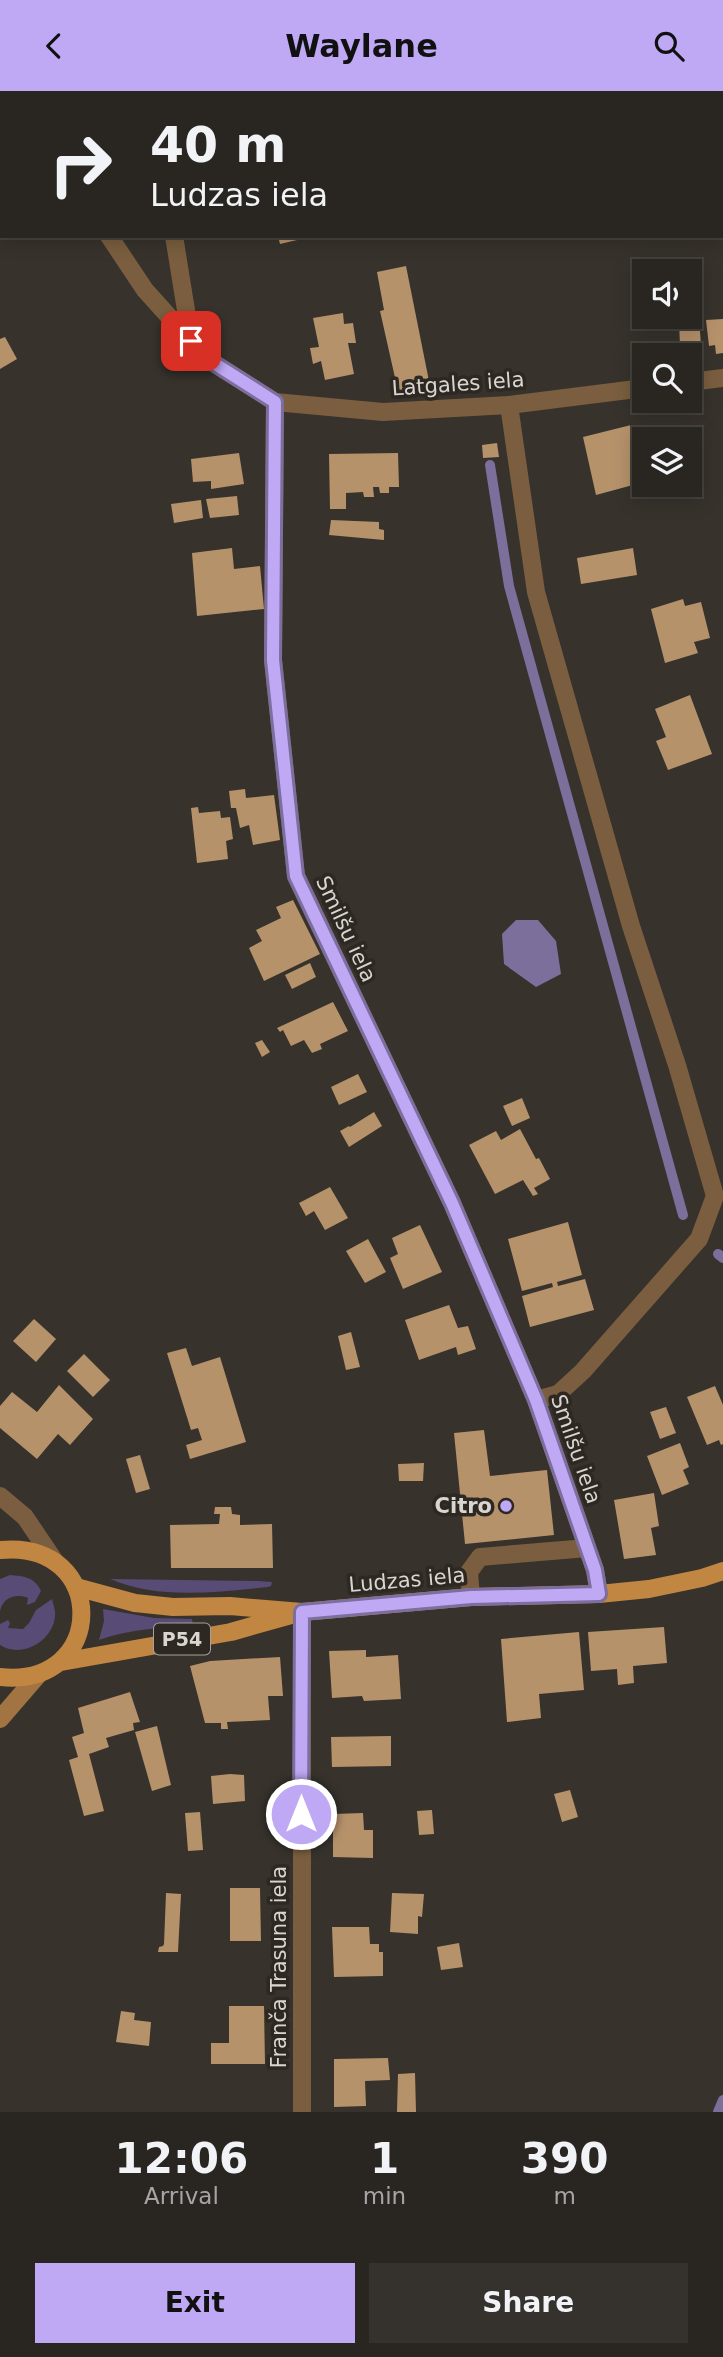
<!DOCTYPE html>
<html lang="en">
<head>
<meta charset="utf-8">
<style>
  body { margin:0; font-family:"DejaVu Sans",sans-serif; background:#35322e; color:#f1f3f6; height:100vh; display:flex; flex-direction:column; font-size:26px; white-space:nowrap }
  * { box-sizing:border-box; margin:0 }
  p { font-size:23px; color:#a5a5a5 }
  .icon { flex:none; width:38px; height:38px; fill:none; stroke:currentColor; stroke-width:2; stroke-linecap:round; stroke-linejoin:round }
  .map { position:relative; height:2021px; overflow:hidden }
  .details { display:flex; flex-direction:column; background:#292621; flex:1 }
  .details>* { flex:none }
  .hud { position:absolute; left:0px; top:0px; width:724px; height:147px; box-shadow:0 4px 18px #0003,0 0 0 2px #45433f; background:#292621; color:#f1f3f6; overflow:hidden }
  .controls { position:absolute; left:632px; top:168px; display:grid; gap:14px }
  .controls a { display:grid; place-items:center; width:70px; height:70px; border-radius:0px; background:#292621; box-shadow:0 4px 18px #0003,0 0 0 2px #45433f; font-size:35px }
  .pin { position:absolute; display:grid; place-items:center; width:60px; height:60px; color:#fff; margin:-30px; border-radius:14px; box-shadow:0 4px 10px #0006 }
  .me { position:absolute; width:77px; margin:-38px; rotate:0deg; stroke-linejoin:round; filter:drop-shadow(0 0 5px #0008) }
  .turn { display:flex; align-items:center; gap:24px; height:147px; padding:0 35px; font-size:32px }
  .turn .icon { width:91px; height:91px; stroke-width:2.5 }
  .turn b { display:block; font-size:49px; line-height:60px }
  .eta { display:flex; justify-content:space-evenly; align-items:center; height:119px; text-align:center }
  .eta b { font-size:42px; font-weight:800; line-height:49px }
  .button { display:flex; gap:14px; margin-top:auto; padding:14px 35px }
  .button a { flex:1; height:80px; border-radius:0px; background:#bfa9f4; color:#111; font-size:28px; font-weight:800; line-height:80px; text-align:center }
  .button a+a { background:#35322e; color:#f1f3f6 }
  header { display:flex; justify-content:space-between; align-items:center; height:91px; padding:0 35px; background:#bfa9f4; color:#111; font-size:32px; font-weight:800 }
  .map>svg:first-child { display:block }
</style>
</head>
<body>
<header><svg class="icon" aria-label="back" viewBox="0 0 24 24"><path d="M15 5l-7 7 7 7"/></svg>Waylane<svg class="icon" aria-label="search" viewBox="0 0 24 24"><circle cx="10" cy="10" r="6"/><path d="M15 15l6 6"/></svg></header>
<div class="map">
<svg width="723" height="2021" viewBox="0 0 723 2021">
  <rect width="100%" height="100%" fill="#37322c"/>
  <g fill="#584b75">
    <path d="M10,1484C23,1485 35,1486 41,1500L35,1511L27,1514L28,1507C15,1502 3,1507 0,1520V1488Z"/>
    <path d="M110,1488L258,1490L272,1491L271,1495L268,1496C215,1501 159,1509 110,1488Z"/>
    <path d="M52,1508C53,1513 56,1520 55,1525C53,1550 22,1568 0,1554V1533L8,1529L10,1532L8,1537L23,1538L29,1532L36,1519Z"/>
    <path d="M103,1518L154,1527L192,1528L193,1534C161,1537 129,1538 99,1549L104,1530Z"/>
  </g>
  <path fill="#7c6f9c" d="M516,829H538L556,850L561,883L536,896L504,873L502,843Z"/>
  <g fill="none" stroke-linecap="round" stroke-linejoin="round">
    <g stroke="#7c6f9c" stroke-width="10">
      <path d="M490,374L509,495L683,1124"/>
      <path d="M718,1163L723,1167"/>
      <path d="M718,2021L723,2009"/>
    </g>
  </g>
  <g fill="#b6926b">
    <path d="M278,145H310V146L280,153Z"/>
    <path d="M406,175L430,295L398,300L380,220L384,219L377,181Z"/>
    <path d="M343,222L344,233L353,232L356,252H348L354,283L325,289L321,270L313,273L310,257L319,256L313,227Z"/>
    <path d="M690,224H694V228H699L701,254L680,255L679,230L688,229Z"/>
    <path d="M723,228V262L716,263L715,254L709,255L706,229Z"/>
    <path d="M5,246L17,268L0,278V248Z"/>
    <path d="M631,334L632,340L646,337L648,348H644V391L596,404L583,346Z"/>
    <path d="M497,352L499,366L483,367L482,354Z"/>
    <path d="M239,362L244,393L211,398V390L193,391L191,368Z"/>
    <path d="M398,362L399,396H389V402H380L379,396H373L374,406H364L363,401L346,402V418H330L329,363Z"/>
    <path d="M237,405L239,424L210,427L206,408Z"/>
    <path d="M201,409L203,427L174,432L171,413Z"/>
    <path d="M331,429L379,431V438L384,439V449L329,444Z"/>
    <path d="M232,457L234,478L260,475L264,518L197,525L192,462Z"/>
    <path d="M633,457L637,484L581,493L577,467Z"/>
    <path d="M683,508L685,515L701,511L710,547L694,551L698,562L665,572L651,518Z"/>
    <path d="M690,604L712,663L668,679L656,650L666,646L655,618Z"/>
    <path d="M245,698L246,707L274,704L280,749L253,754L249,734L240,737L236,717H231L229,700Z"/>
    <path d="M198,716L199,722L220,720L221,727L230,726L233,748L226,750L228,768L197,772L191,717Z"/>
    <path d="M293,809L320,863L264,890L249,857L262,850L256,839L281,827L276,816Z"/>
    <path d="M310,872L316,886L292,898L285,884Z"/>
    <path d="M333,911L348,940L320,953L322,958L312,962L304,949L291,955L283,939L280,941L277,937Z"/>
    <path d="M262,949L270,961L262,966L255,952Z"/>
    <path d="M358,983L367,1001L339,1014L331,996Z"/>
    <path d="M522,1007L530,1027L512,1035L503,1015Z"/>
    <path d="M374,1021L382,1035L349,1056L340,1040L349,1035L350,1036Z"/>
    <path d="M520,1038L536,1068L539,1067L550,1088L534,1097L538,1103L533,1105L523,1089L495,1103L469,1054L496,1040L501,1049Z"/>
    <path d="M330,1096L348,1127L325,1139L314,1120L306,1125L299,1112Z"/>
    <path d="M568,1131L582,1184L557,1191L558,1195L585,1188L594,1219L530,1236L522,1205L553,1196L552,1192L522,1200L508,1148Z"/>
    <path d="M420,1134L442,1181L403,1198L390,1167L398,1163L392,1147Z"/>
    <path d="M368,1148L386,1181L365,1192L346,1160Z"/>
    <path d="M449,1214L458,1237L468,1235L476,1258L458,1264L456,1256L419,1269L405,1229Z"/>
    <path d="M34,1228L56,1248L36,1271L13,1250Z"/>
    <path d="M351,1241L360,1276L346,1279L338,1245Z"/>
    <path d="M186,1257L192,1275L220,1266L246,1351L190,1368L186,1354L202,1349L198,1337L191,1339L167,1262Z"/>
    <path d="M84,1263L110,1289L93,1306L67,1280Z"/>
    <path d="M59,1294L93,1328L70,1354L58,1343L37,1368L0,1337V1315L12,1301L37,1321Z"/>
    <path d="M715,1295L723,1314V1353L721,1354L719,1349L707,1354L687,1306Z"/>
    <path d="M666,1316L676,1342L660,1348L650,1321Z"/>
    <path d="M484,1339L490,1385L547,1379L554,1444L465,1453L454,1342Z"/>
    <path d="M680,1352L689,1376L683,1379L689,1393L662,1404L647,1365Z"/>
    <path d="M140,1364L150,1398L136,1402L126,1368Z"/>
    <path d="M424,1372L423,1390H399L398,1373Z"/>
    <path d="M654,1402L659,1435L651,1437L656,1464L624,1468L614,1409Z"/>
    <path d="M215,1416H231L232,1423L240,1424V1434L272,1433L273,1477H171L170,1434L219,1433L220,1423H214Z"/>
    <path d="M664,1536L667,1572L633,1575L634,1592L618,1594L617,1578L591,1580L588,1541Z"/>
    <path d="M579,1541L584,1599L539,1603L541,1627L507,1631L501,1548Z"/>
    <path d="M366,1559V1566L398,1564L401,1608L364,1610L362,1605L332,1607L329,1560Z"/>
    <path d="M280,1566L283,1605H268L270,1629L227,1631L228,1638H221V1632H205L190,1575L210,1570Z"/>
    <path d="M130,1601L140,1631L133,1632L134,1639L106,1647L109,1656L89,1663L104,1720L84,1725L69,1669L78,1666L72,1646L84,1642L78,1617Z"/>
    <path d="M157,1635L171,1694L152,1700L135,1641Z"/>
    <path d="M391,1645V1675L332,1676L331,1646Z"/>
    <path d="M230,1683L244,1684L245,1710L213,1713L211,1685Z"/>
    <path d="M570,1699L578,1726L562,1731L554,1703Z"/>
    <path d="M432,1719L434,1743L419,1744L417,1720Z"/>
    <path d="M200,1721L203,1759L188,1760L185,1722Z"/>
    <path d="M363,1722L364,1739H373V1767L333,1766V1723Z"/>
    <path d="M230,1797H260L261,1850H230Z"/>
    <path d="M166,1802L181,1803L178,1861H158L159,1856L163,1855L164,1853Z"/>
    <path d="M392,1802L424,1803L422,1826L418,1825V1843L390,1841Z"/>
    <path d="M332,1836H369L370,1853H379V1861H383V1885L334,1886Z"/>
    <path d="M459,1852L463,1876L441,1879L437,1856Z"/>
    <path d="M229,1915H264L265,1973H211V1952H229Z"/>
    <path d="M121,1920L135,1922L134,1929L151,1931L149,1955L116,1951Z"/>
    <path d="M388,1967L390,1989L365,1990L366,2015L334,2016V1968Z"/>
    <path d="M415,1982L416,2021H397L398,1983Z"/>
  </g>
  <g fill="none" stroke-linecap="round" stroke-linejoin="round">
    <path stroke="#7a5e3f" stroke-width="18" d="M471,1506L469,1481L480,1466L587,1457"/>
    <g stroke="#7a5e3f" stroke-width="18">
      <path d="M146,0L147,2"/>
      <path d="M0,49L2,51"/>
      <path d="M109,145L145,199L191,250"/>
      <path d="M174,145L191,250L212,271L275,311L273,569L296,785L452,1112L536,1309L595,1479L599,1503"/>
      <path d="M690,291L723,287"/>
      <path d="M275,311L383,321L509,314L644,297"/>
      <path d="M509,314L536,501L631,835L677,974L715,1105L699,1148L583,1280L558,1303L536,1309"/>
      <path d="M0,1405L25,1426L54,1469"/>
      <path d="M302,2021V1521"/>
    </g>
    <path stroke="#a17442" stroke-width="18" d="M0,1628L38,1584"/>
    <g stroke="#c08642" stroke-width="18">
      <path d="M0,1459C109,1448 108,1598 0,1586"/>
      <path d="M76,1496L135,1512L173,1516L230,1515L302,1521L471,1506L599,1503L649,1498L702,1487L723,1480"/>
      <path d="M61,1571L231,1541L291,1524"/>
    </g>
  </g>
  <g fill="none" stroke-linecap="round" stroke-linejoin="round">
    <g stroke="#7c6e9f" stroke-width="18">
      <path id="route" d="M191,250L212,271L275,311L273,569L296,785L452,1112L536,1309L595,1479L599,1503L471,1506L302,1521L301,1723"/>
    </g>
    <use href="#route" stroke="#bfa9f4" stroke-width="12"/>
  </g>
  <circle fill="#bfa9f4" stroke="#2d2822" stroke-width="2.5" cx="506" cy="1415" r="7"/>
  <g text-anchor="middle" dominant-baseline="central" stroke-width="7" stroke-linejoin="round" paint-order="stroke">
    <rect fill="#2d2822" stroke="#a5a29d" stroke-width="2" x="154" y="1532.5" width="56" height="31" rx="5"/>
    <g font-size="19" font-weight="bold" fill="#d9d6d2">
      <text x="182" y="1548">P54</text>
    </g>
    <g font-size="21" fill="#d9d6d2" stroke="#2d2822">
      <text transform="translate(458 293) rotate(-4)">Latgales iela</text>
      <text transform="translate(346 838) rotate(65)">Smilšu iela</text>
      <text transform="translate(576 1358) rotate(71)">Smilšu iela</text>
      <text transform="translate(407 1489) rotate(-5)">Ludzas iela</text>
      <text transform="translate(279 1876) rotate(-90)">Franča Trasuna iela</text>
    </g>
    <g font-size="21" font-weight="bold" fill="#d9d6d2" stroke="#2d2822" text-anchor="end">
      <text x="492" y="1415">Citro</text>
    </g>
  </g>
</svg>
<div class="controls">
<a><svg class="icon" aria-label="sound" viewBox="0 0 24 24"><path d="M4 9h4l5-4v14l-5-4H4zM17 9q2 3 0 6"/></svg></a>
<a><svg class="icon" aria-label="search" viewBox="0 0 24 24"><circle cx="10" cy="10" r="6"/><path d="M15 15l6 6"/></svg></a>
<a><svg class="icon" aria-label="layers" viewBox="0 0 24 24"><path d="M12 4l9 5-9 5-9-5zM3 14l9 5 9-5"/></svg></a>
</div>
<div class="pin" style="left:191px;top:250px;background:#d93025"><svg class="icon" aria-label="arrive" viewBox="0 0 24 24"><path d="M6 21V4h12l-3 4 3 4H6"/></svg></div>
<svg class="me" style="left:301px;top:1723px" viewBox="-20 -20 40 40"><circle r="17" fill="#bfa9f4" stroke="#fff" stroke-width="3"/><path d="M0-11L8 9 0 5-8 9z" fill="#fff"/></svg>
<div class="hud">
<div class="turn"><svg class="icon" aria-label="right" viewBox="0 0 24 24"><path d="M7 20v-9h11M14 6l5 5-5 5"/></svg><div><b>40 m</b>Ludzas iela</div></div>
</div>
</div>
<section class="details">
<div class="eta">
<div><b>12:06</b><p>Arrival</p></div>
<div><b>1</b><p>min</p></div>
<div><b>390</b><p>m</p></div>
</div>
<div class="button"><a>Exit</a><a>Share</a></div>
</section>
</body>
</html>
